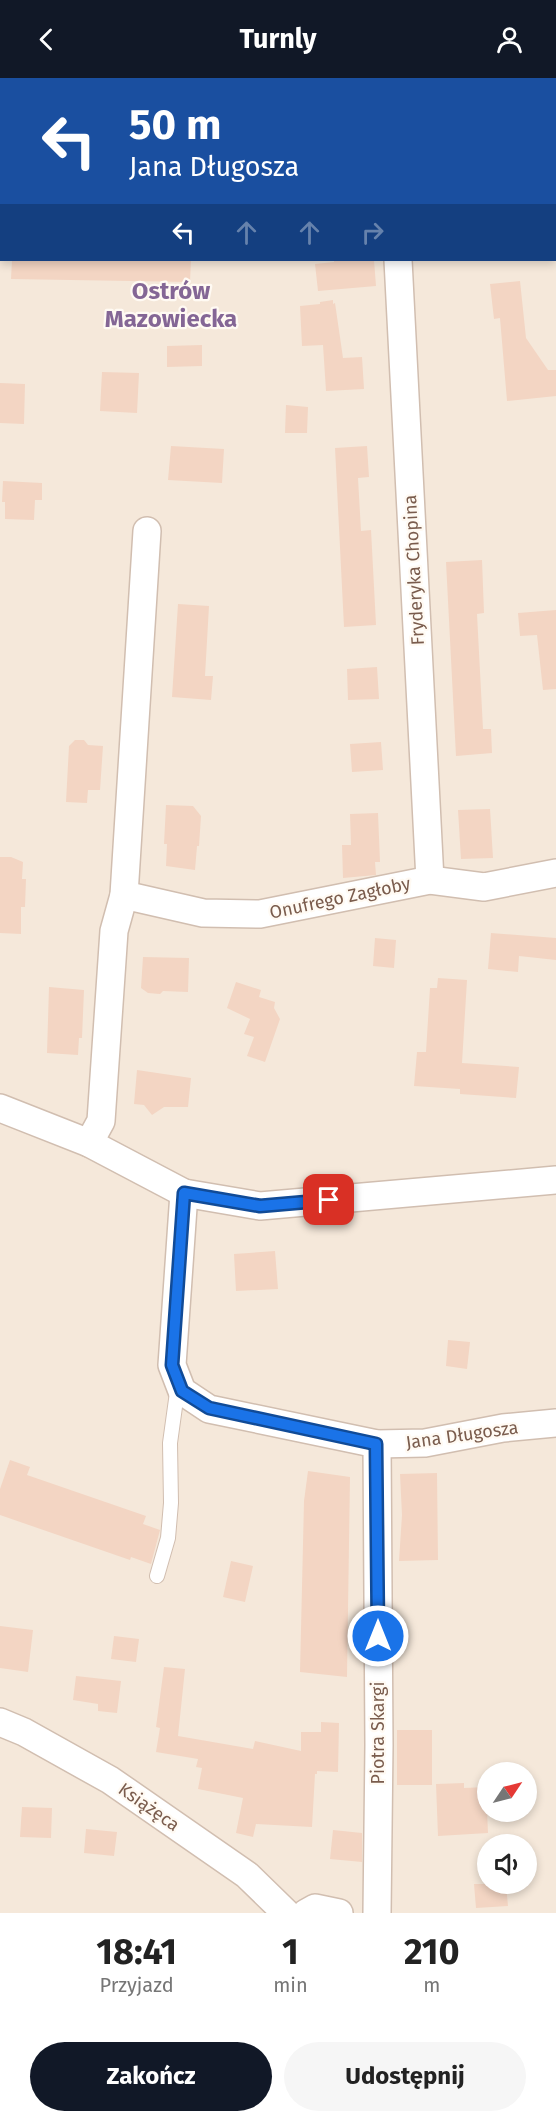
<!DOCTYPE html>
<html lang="pl">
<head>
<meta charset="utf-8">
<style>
  body { margin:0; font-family:"Fira Sans",sans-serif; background:#f6f6f6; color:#222; height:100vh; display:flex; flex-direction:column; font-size:22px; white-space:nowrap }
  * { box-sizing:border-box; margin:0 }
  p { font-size:20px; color:#767676 }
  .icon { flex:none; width:33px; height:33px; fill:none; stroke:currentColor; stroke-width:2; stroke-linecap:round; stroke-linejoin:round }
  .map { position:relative; height:1835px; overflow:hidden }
  .details { display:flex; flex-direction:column; background:#fff; flex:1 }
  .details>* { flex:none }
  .top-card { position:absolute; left:0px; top:0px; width:556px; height:183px; box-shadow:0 3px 9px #0003; background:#1a4fa0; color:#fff; overflow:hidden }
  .needle { width:39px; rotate:55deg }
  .buttons { position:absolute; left:477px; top:1684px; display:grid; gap:12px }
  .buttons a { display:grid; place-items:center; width:60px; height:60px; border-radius:50%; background:#fff; box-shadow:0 3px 9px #0003; font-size:30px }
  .pin { position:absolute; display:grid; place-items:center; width:51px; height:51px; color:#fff; margin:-26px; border-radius:12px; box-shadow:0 3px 9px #0006 }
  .me { position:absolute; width:66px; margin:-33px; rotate:0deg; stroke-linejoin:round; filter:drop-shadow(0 0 4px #0008) }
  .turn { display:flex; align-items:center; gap:21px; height:126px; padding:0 30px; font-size:27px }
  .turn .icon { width:78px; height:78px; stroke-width:2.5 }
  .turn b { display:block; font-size:42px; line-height:51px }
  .lanes { display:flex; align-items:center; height:57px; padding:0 30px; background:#0003; justify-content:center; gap:30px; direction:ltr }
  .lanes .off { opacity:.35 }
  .eta { display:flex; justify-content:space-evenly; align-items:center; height:102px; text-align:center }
  .eta b { font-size:36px; font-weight:700; line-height:42px }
  .cta { display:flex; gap:12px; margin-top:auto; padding:12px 30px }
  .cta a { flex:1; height:69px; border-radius:36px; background:#111827; color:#fff; font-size:24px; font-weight:700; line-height:69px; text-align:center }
  .cta a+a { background:#f6f6f6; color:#222 }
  header { display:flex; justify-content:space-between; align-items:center; height:78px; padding:0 30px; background:#111827; color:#fff; font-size:27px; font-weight:700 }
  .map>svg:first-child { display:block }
</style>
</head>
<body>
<header><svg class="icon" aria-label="back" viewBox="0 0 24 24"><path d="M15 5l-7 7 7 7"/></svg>Turnly<svg class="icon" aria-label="person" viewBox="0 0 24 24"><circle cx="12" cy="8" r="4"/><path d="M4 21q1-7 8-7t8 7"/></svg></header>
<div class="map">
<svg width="556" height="1835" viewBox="0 0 556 1835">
  <rect width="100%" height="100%" fill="#fdf6ec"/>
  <path fill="#f5e8da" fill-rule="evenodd" d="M0,0H556V1835H0ZM2,2H555V182H2ZM488,1695H526V1734H488ZM488,1767H526V1806H488Z"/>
  <g fill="#f3d5c3">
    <path d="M12,182H191L190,204L11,201Z"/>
    <path d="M334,182H374L376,208L318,213L315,186L334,184Z"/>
    <path d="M520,203L526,260L548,292H556V318L507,323L500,240L494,241L490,206Z"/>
    <path d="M333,222V226L335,225L343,280L362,279L364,311L326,313L323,267L302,268L300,228L320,226V224Z"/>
    <path d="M202,267V288L167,289V268Z"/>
    <path d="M102,294L139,295L137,335L100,333Z"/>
    <path d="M0,305L25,306L24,346L0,345Z"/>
    <path d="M286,327L308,329L307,355H285Z"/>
    <path d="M171,368L224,371L222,405L168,402Z"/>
    <path d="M367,368L369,399L358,400L361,453L371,452L376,547L344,549L335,370Z"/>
    <path d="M3,403L42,405V422H35L34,442L5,441V424H2Z"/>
    <path d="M482,482L484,535L477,536L483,651H491L492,675L456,678L446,484Z"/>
    <path d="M178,526L209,528L205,598H213L211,622L172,619Z"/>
    <path d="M556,532V611L543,612L537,557L520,558L518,535Z"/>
    <path d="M377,589L379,621L348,622L347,591Z"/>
    <path d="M75,662H84L88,667L103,668L100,712H88L87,725L66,724L69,668Z"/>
    <path d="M381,664L383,692L352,694L350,666Z"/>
    <path d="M166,727L193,728L201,738L199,768H197L195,792L166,788L167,766H164Z"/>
    <path d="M490,731L493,780L461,781L458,732Z"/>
    <path d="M378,735L380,784H375L376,797L343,800L342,767H351L350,736Z"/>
    <path d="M0,779H11L23,784L22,801H26L25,829H21V856L0,855Z"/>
    <path d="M491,855L556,860V882L519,878L518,894L488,891Z"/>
    <path d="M375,860L396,862L394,890L373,888Z"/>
    <path d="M143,879L189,880L188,914L163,913L160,916L148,915L141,910Z"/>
    <path d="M438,900L467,902L462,985L519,989L516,1020L460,1016V1011L414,1008L417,974H426L430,910H437Z"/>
    <path d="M236,904L261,912L259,919L275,924L274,930L280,941L265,984L247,978L254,959L244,956L250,941L227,930Z"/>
    <path d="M49,909L84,912L82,960H79L78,977L47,975Z"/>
    <path d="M137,992L191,1000L188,1029H164L152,1037L144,1027L134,1026Z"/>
    <path d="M275,1173L278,1211L236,1213L234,1176Z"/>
    <path d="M448,1262L470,1264L467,1291L446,1288Z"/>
    <path d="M10,1382L30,1389L27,1397L146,1438L143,1446L160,1452L151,1486L131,1479L130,1482L0,1437V1411Z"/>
    <path d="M308,1393L350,1399L347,1599L300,1594L304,1423Z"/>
    <path d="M437,1395L438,1482L399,1483L402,1437L400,1396Z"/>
    <path d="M231,1483L253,1488L245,1524L223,1519Z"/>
    <path d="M0,1548L33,1552L28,1594L0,1590Z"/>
    <path d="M114,1558L139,1561L136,1584L111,1581Z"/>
    <path d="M164,1589L185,1591L178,1658L253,1671L255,1663L301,1673V1654H321V1644L339,1645L338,1694L317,1693V1696H315L312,1749L256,1746L253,1759L236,1755L243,1720L198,1711L202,1690L196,1689L198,1681L156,1674L160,1650L156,1649Z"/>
    <path d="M76,1598L121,1603L117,1635L98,1633V1626L73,1622Z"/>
    <rect x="397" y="1652" width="35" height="55"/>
    <path d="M464,1705V1710L486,1709L488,1755L438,1758L436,1706Z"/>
    <path d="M22,1729L52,1730L51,1760L20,1759Z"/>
    <path d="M86,1751L117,1754L114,1778L84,1775Z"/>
    <path d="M333,1752L362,1755V1784L330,1781Z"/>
    <path d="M474,1806H506L508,1828L476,1830Z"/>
  </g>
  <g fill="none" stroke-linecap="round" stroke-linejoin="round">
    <g stroke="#d1beb0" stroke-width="16">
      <path id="lane" d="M157,1498L168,1460L171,1425L170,1365L178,1307"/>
    </g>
    <g stroke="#d1beb0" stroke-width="30">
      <g id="street">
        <path d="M398,182L430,802"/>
        <path d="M124,817L203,835L260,836L430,802L484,809L556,795"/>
        <path d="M0,1030L89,1065L184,1115L260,1128L556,1102"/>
        <path d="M89,1065L101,1043L114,853L124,817L147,453"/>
        <path d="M184,1115L172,1287L182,1313L209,1331L377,1366L425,1365L503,1350L556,1345"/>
        <path d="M377,1366L379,1667L377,1835"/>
        <path d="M0,1644L24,1654L110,1702L247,1797L286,1835"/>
        <path d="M306,1835L315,1830L339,1835"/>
      </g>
    </g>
    <g stroke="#d6c0b0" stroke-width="36">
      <g id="secondary">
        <path d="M370,2L375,0"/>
        <path d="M0,128L2,127"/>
      </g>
    </g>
    <use href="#lane" stroke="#fff" stroke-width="14"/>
    <use href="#street" stroke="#fff" stroke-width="27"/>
    <use href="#secondary" stroke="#fff" stroke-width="33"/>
  </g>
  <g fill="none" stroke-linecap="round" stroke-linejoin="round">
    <g stroke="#114b97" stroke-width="15">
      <path id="route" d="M329,1122L260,1128L184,1115L172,1287L182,1313L209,1330L376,1366L378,1558"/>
    </g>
    <use href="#route" stroke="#1a73e8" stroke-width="10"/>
  </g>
  <g text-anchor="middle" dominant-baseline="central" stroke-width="4.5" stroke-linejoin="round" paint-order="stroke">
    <g font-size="18" fill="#7a5c4d" stroke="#fffaf3">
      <text transform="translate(414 492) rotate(-93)">Fryderyka Chopina</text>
      <text transform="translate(340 820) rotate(-12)">Onufrego Zagłoby</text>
      <text transform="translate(462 1357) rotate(-8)">Jana Długosza</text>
      <text transform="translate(378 1655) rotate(-90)">Piotra Skargi</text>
      <text transform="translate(149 1729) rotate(35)">Książęca</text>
    </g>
    <g font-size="24" font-weight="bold" fill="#846695" stroke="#fffaf3">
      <text x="171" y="213">Ostrów<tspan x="171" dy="28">Mazowiecka</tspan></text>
    </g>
  </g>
</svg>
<div class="buttons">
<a><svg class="needle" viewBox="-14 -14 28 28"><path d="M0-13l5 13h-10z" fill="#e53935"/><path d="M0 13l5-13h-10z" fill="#767676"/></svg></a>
<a><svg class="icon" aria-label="sound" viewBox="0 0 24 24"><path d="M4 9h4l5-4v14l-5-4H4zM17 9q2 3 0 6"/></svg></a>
</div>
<div class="pin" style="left:329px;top:1122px;background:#d93025"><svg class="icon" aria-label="arrive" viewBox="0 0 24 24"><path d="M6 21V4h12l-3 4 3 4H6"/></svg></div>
<svg class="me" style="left:378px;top:1558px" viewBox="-20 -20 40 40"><circle r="17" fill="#1a73e8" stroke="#fff" stroke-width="3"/><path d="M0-11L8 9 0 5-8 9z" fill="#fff"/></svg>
<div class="top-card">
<div class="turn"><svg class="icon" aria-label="left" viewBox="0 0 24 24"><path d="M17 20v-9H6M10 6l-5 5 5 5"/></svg><div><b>50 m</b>Jana Długosza</div></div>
<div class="lanes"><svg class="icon" aria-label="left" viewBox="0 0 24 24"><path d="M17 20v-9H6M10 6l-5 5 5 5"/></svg><svg class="icon off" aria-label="ahead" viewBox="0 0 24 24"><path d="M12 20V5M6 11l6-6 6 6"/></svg><svg class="icon off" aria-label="ahead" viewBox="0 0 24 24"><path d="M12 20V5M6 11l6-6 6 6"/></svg><svg class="icon off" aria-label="right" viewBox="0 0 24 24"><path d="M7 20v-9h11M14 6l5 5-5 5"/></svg></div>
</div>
</div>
<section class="details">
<div class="eta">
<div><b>18:41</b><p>Przyjazd</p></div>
<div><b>1</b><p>min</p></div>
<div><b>210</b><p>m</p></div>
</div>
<div class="cta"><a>Zakończ</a><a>Udostępnij</a></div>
</section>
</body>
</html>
